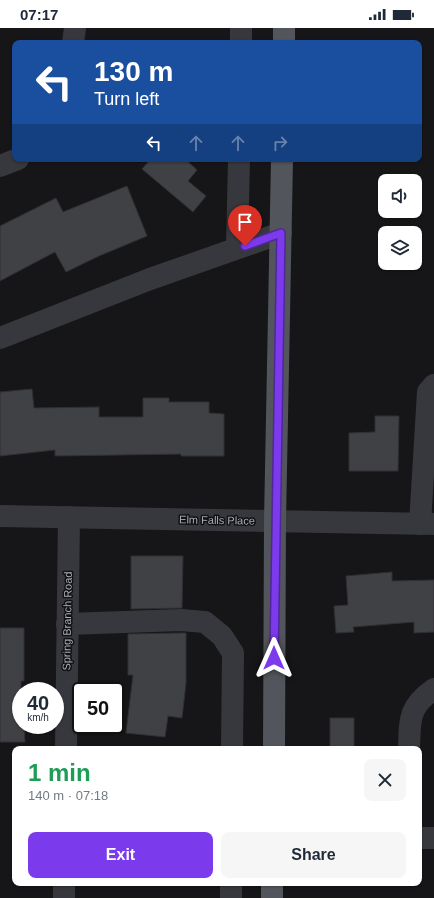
<!DOCTYPE html>
<html lang="en">
<head>
<meta charset="utf-8">
<style>
  body { margin:0; font-family:Arial,sans-serif; background:#f6f6f7; color:#1f2937; height:100vh; display:flex; flex-direction:column; font-size:15px; white-space:nowrap }
  * { box-sizing:border-box; margin:0 }
  p { font-size:13px; color:#747a83 }
  .icon { flex:none; width:22px; height:22px; fill:none; stroke:currentColor; stroke-width:2; stroke-linecap:round; stroke-linejoin:round }
  .map { position:relative; flex:1; overflow:hidden }
  .panel { position:absolute; left:12px; top:718px; width:410px; height:140px; display:flex; flex-direction:column; background:#fff; border-radius:8px; box-shadow:0 1px 3px #0004 }
  .panel>* { flex:none }
  .guide { position:absolute; left:12px; top:12px; width:410px; height:122px; border-radius:8px; box-shadow:0 1px 3px #0004; background:#1a4fa0; color:#fff; overflow:hidden }
  .controls { position:absolute; left:378px; top:146px; display:grid; gap:8px }
  .controls a { display:grid; place-items:center; width:44px; height:44px; border-radius:8px; background:#fff; box-shadow:0 1px 3px #0004; font-size:20px }
  .speed { position:absolute; left:12px; top:654px; display:flex; gap:8px; font-size:20px; font-weight:700; text-align:center }
  .speed>* { display:grid; place-content:center; width:52px; height:52px; border-radius:50%; background:#fff; box-shadow:0 1px 3px #0004; line-height:1 }
  .speed small { font-size:10px; font-weight:400 }
  .speed .limit { border:2px solid #111; border-radius:6px; background:#fff; color:#111 }
  .pin { position:absolute; display:grid; place-items:center; width:34px; height:34px; color:#fff; margin:-41px -17px; border-radius:50% 50% 50% 0; rotate:-45deg; box-shadow:0 0 4px #0007 }
  .pin .icon { rotate:45deg }
  .me { position:absolute; width:44px; margin:-22px; rotate:0deg; stroke-linejoin:round; filter:drop-shadow(0 0 3px #0008) }
  .turn { display:flex; align-items:center; gap:14px; height:84px; padding:0 16px; font-size:18px }
  .turn .icon { width:52px; height:52px; stroke-width:2.5 }
  .turn b { display:block; font-size:28px; line-height:34px }
  .lanes { display:flex; align-items:center; height:38px; padding:0 16px; background:#0003; justify-content:center; gap:20px; direction:ltr }
  .lanes .off { opacity:.35 }
  .round { display:grid; place-items:center; flex:none; width:42px; height:42px; border-radius:8px; background:#f6f6f7 }
  .overview { display:flex; align-items:center; justify-content:space-between; height:68px; padding:0 16px }
  h1 { font-size:24px; font-weight:800; line-height:30px; color:#1e9e55 }
  .cta { display:flex; gap:8px; margin-top:auto; padding:8px 16px }
  .cta a { flex:1; height:46px; border-radius:8px; background:#7c3aed; color:#fff; font-size:16px; font-weight:800; line-height:46px; text-align:center }
  .cta a+a { background:#f6f6f7; color:#1f2937 }
  .status { display:flex; justify-content:space-between; align-items:center; height:28px; padding:0 20px; background:#fff; direction:ltr }
  .status svg { height:11px; fill:currentColor }
  .map>svg:first-child { display:block }
</style>
</head>
<body>
<div class="status"><b>07:17</b><svg viewBox="0 0 49 12"><path d="M0 12V9h3v3zM5 12V6h3v6zM10 12V3h3v9zM15 12V0h3v12zM26 1h20v11H26zM47 4h2v5h-2z"/></svg></div>
<div class="map">
<svg width="434" height="870" viewBox="0 0 434 870">
  <rect width="100%" height="100%" fill="#161618"/>
  <g fill="#404145" stroke="#303034">
    <path d="M151,131H185L197,142L188,153L206,168L193,184L142,141Z"/>
    <path d="M127,158L147,208L99,228L66,244L55,224L0,253V198L56,170L63,184Z"/>
    <path d="M32,361L34,380L99,379V389H143V370H169V374H209V385L224,386V428H181V426L55,428V422L0,428V364Z"/>
    <path d="M375,388H399L398,443H349V405L375,404Z"/>
    <path d="M131,528H183L182,580L131,581Z"/>
    <path d="M392,544V553L434,552V604L414,605V594L353,599L354,604L336,605L334,578L348,577L346,548Z"/>
    <path d="M0,600H24V653H21V697H24L25,714H0Z"/>
    <path d="M181,605H186V655L182,690L168,688L165,709L126,705L133,647H128V606Z"/>
    <rect x="330" y="690" width="24" height="31"/>
  </g>
  <g fill="none" stroke-linecap="round" stroke-linejoin="round">
    <g stroke="#37383d" stroke-width="22">
      <path d="M73,15L75,0"/>
      <path d="M241,15V0"/>
      <path d="M0,138L18,131"/>
      <path d="M237,220L239,131"/>
      <path d="M0,310L150,251L281,205"/>
      <path d="M0,488L434,496"/>
      <path d="M420,496L428,364L434,357"/>
      <path d="M67,596L181,592L205,594L222,608L233,625L232,721"/>
      <path d="M66,721L69,489"/>
      <path d="M409,721C410,692 408,679 434,661"/>
      <path d="M419,810H434"/>
      <path d="M64,870V855"/>
      <path d="M231,870V855"/>
    </g>
    <g stroke="#53555c" stroke-width="22">
      <path d="M284,15V0"/>
      <path d="M274,721L275,493L282,131"/>
      <path d="M272,870V855"/>
    </g>
  </g>
  <g fill="none" stroke-linecap="round" stroke-linejoin="round">
    <g stroke="#51269a" stroke-width="10">
      <path id="route" d="M245,218L281,205L274,630"/>
    </g>
    <use href="#route" stroke="#7c3aed" stroke-width="7"/>
  </g>
  <g text-anchor="middle" dominant-baseline="central" stroke-width="3" stroke-linejoin="round" paint-order="stroke">
    <g font-size="11" fill="#a8adb8" stroke="#111113">
      <text transform="translate(217 492) rotate(1)">Elm Falls Place</text>
      <text transform="translate(67 593) rotate(-89)">Spring Branch Road</text>
    </g>
  </g>
</svg>
<div class="controls">
<a><svg class="icon" aria-label="sound" viewBox="0 0 24 24"><path d="M4 9h4l5-4v14l-5-4H4zM17 9q2 3 0 6"/></svg></a>
<a><svg class="icon" aria-label="layers" viewBox="0 0 24 24"><path d="M12 4l9 5-9 5-9-5zM3 14l9 5 9-5"/></svg></a>
</div>
<div class="speed"><div>40<small>km/h</small></div><div class="limit">50</div></div>
<div class="pin" style="left:245px;top:218px;background:#d93025"><svg class="icon" aria-label="arrive" viewBox="0 0 24 24"><path d="M6 21V4h12l-3 4 3 4H6"/></svg></div>
<svg class="me" style="left:274px;top:630px" viewBox="-20 -20 40 40"><path d="M0-17L14 15 0 8-14 15z" fill="#7c3aed" stroke="#fff" stroke-width="4"/></svg>
<div class="guide">
<div class="turn"><svg class="icon" aria-label="left" viewBox="0 0 24 24"><path d="M17 20v-9H6M10 6l-5 5 5 5"/></svg><div><b>130 m</b>Turn left</div></div>
<div class="lanes"><svg class="icon" aria-label="left" viewBox="0 0 24 24"><path d="M17 20v-9H6M10 6l-5 5 5 5"/></svg><svg class="icon off" aria-label="ahead" viewBox="0 0 24 24"><path d="M12 20V5M6 11l6-6 6 6"/></svg><svg class="icon off" aria-label="ahead" viewBox="0 0 24 24"><path d="M12 20V5M6 11l6-6 6 6"/></svg><svg class="icon off" aria-label="right" viewBox="0 0 24 24"><path d="M7 20v-9h11M14 6l5 5-5 5"/></svg></div>
</div>
<section class="panel">
<div class="overview"><div><h1>1 min</h1><p>140 m · 07:18</p></div><a class="round"><svg class="icon" aria-label="close" viewBox="0 0 24 24"><path d="M6 6l12 12M18 6L6 18"/></svg></a></div>
<div class="cta"><a>Exit</a><a>Share</a></div>
</section>
</div>
</body>
</html>
